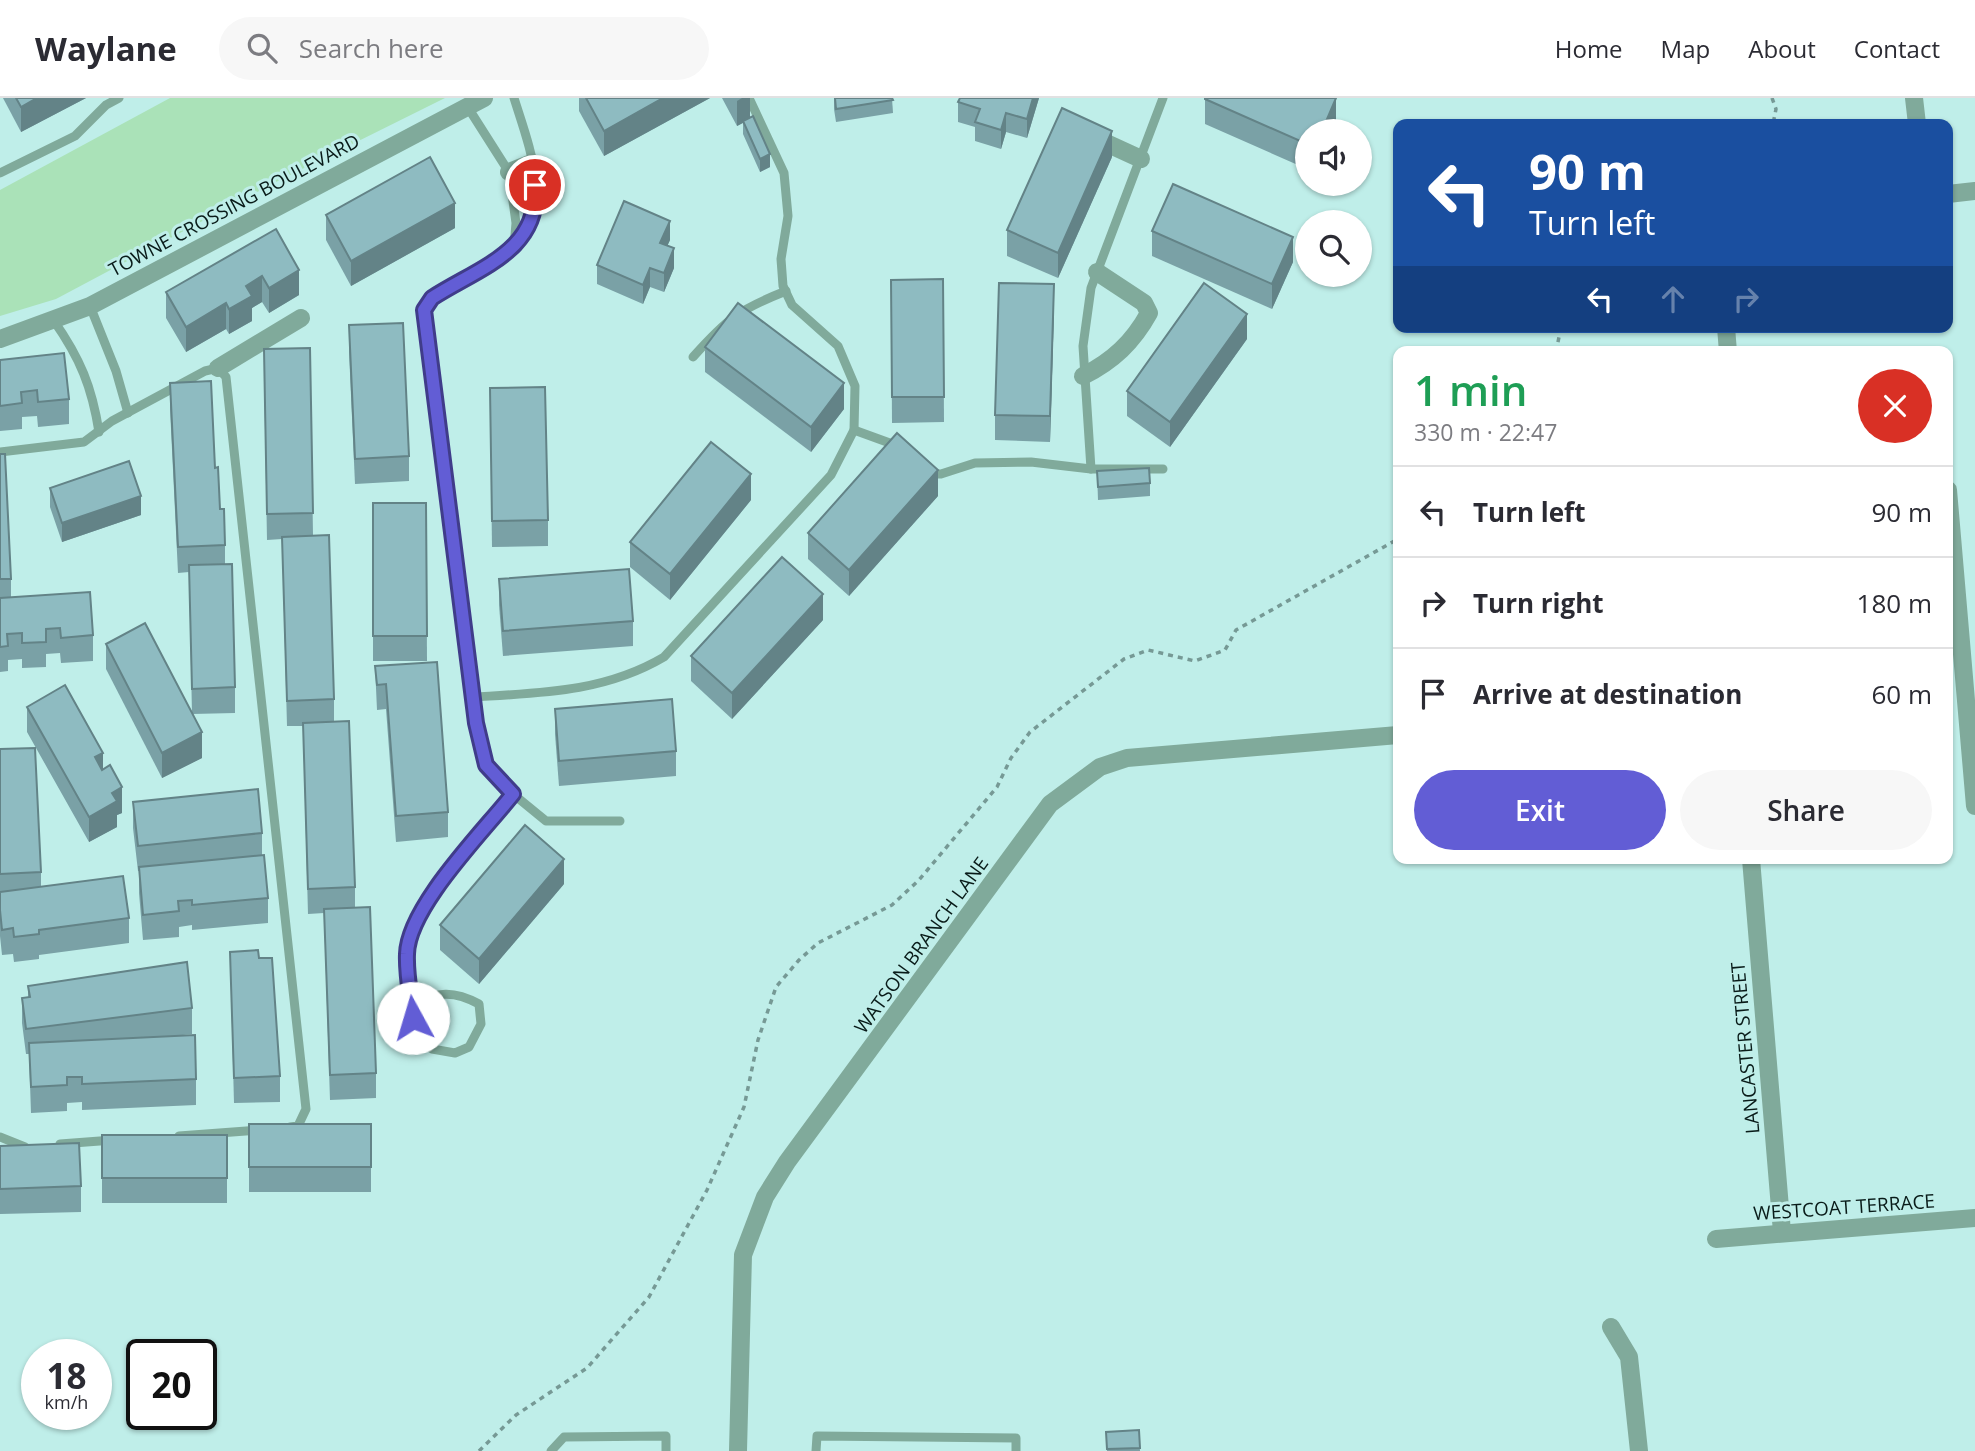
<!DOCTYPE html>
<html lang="en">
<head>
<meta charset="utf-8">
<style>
  body { margin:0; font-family:"Open Sans",sans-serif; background:#f7f7f7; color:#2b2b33; height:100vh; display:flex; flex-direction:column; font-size:26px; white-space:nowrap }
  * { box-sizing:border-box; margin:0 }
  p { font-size:23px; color:#7c7c81 }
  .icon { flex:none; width:38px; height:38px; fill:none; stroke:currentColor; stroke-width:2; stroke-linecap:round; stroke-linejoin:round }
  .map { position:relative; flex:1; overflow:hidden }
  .side { position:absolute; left:1393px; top:248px; width:560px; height:518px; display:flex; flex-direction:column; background:#fff; border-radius:14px; box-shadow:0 2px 5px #0004 }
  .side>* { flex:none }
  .hud { position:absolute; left:1393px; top:21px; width:560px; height:214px; border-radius:14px; box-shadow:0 2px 5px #0004; background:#1a4fa0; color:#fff; overflow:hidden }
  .controls { position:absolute; left:1295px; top:21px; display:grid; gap:14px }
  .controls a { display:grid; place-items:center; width:77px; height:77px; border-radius:50%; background:#fff; box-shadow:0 2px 5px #0004; font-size:35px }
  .speed { position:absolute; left:21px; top:1241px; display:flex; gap:14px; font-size:35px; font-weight:700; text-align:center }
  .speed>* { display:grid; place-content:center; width:91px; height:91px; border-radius:50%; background:#fff; box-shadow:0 2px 5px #0004; line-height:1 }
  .speed small { font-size:18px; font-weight:400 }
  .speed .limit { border:4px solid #111; border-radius:10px; background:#fff; color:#111 }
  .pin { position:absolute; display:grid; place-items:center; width:60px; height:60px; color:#fff; margin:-30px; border:4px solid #fff; border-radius:50%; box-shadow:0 2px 7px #0007 }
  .me { position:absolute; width:77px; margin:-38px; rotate:354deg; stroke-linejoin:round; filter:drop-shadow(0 0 5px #0008) }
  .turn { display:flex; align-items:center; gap:24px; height:147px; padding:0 21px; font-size:32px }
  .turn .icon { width:91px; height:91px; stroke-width:2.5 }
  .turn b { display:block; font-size:49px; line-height:60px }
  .lanes { display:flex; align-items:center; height:66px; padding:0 21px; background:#0003; justify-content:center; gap:35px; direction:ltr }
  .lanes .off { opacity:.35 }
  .round { display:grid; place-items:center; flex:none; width:74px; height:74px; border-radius:37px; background:#f7f7f7 }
  .overview { display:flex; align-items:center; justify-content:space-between; height:119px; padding:0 21px }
  h1 { font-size:42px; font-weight:600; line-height:52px; color:#1e9e55 }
  .button { display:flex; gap:14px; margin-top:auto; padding:14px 21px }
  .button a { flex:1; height:80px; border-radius:42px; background:#625dd5; color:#fff; font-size:28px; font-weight:600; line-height:80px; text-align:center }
  .button a+a { background:#f7f7f7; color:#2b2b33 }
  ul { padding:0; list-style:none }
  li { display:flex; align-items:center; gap:21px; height:91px; padding:0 21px; border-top:2px solid #e1e1e2 }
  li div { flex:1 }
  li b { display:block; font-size:26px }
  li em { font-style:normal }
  header { display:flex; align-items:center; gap:42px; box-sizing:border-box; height:98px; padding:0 35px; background:#fff; border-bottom:2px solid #e1e1e2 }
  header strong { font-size:33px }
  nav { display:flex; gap:38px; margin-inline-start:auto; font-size:24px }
  .search { width:490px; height:63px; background:#f7f7f7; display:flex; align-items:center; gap:18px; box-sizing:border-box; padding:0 24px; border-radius:38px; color:#7c7c81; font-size:26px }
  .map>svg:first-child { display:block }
</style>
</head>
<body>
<header>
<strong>Waylane</strong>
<div class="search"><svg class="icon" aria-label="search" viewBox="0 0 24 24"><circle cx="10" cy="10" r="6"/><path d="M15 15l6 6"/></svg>Search here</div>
<nav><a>Home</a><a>Map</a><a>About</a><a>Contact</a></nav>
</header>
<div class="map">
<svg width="1975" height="1353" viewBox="0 0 1975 1353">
  <rect width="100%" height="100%" fill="#bfeee9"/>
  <path fill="#aae2b8" d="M170,0H445L274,85L56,201L0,218V92Z"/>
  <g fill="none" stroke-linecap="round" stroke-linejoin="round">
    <g stroke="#769995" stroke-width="3.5" stroke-dasharray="5 5" stroke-linecap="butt">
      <path d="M1772,0L1776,11L1773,26"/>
      <path d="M1556,254L1561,229"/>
      <path d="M479,1353L516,1317L587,1270L649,1199L707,1092L744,1009L758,942L776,889L799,862L818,845L892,807L919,782L997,689L1011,660L1030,634L1124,561L1148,552L1195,563L1225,552L1236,532L1398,441"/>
    </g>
    <g stroke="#80aa9b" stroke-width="9">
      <path d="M514,0C528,45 555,110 515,148C492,170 458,183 432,200L423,212L476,625L486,667L513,696L546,723H620"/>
      <path d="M467,8L509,74L516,125L514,149"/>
      <path d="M0,75L75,38L106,7L119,0"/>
      <path d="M90,208L116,273L128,315"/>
      <path d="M54,223C80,260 92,289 99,334"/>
      <path d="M693,259C727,221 738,212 786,193"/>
      <path d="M854,332L898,348"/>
      <path d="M0,354L84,344L112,323L205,273L218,270L226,279L306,1011L298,1028L290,1029"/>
      <path d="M1091,371L1083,248L1091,190L1163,0"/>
      <path d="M928,376H941L975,365L1031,364L1091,371H1163"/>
      <path d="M474,599C541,595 605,594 664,559L831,377L854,332L855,288L838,248L792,207L783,188L781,161L788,118L784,75L749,0"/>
      <path d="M412,906C438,894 453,892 479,906L481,926L469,949L455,955L432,951L415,935L407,854L415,821L427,801L513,696"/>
      <path d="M179,1038L259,1032"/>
      <path d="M0,1039L25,1049"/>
      <path d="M60,1046L113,1042"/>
      <path d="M551,1353L564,1339L666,1338V1353"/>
      <path d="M816,1353L817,1338L1016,1340V1353"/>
    </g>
    <g stroke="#80aa9b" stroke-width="18">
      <path d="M1914,0L1917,26"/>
      <path d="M1093,39L1141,61"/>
      <path d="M509,74L532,65"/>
      <path d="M1948,96L1975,93"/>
      <path d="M1726,229L1728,254"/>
      <path d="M0,241L90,208L484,0"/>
      <path d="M218,270L301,220"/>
      <path d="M1083,278C1113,263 1133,244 1149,215L1144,205L1097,174"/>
      <path d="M1948,392L1975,708"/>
      <path d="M1751,761L1782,1134"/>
      <path d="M1716,1141L1975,1120"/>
      <path d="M1611,1229L1629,1259L1639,1353"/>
      <path d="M738,1353L743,1157L765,1099L787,1064L1050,706L1100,669L1127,660L1398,637"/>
    </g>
  </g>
  <g fill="#7aa1a6">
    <path d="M3,0H86L21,34Z"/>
    <path d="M579,0H710L604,58L579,13Z"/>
    <path d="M722,0H750V20L770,69L760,74L743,36V25L737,28Z"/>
    <path d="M834,0H892L893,15L836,24L834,11Z"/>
    <path d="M1039,0L1027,40L1006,34L1001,51L975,43V29L958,24V4Z"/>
    <path d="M1205,1L1336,25L1332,33H1307V71L1205,26Z"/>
    <path d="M1112,59L1058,180L1007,158V132Z"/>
    <path d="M326,117L455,130L351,188L326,142Z"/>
    <path d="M276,131L299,197L269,215L262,204L252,210V223L229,236L226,231L186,254L166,220V194Z"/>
    <path d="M1152,133L1293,164L1272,211L1152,158Z"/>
    <path d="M670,142L667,148L674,170L664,194L650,189L643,206L597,186V167Z"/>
    <path d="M943,181L944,324L892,325L891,182Z"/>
    <path d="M1054,211L1050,344L995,342V317Z"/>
    <path d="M349,227L409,358V383L355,386L349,253Z"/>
    <path d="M1247,241L1170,349L1127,318V293Z"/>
    <path d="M705,249L844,311L811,354L705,274Z"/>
    <path d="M310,250L313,437L334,601V624L355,789V810L376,975V1000L330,1002L324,815L308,816L303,628H287L282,441L267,442L264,276Z"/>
    <path d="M0,262L69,301V326L38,329L37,318L22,319V331L0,333Z"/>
    <path d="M170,285L215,370L225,447V466L235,589V615L192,616L189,474L178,475L170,310Z"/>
    <path d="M490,290L548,422V448L492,449Z"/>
    <path d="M0,356L11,481V500L93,537V563L61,565L60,555L46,556V569L22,570V561L8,562V573L0,574Z"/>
    <path d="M1097,373L1150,385V398L1098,402Z"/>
    <path d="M50,390L141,417L62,444L50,409Z"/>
    <path d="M938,398L849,498L808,461V435Z"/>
    <path d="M751,402L670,502L630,469V444Z"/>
    <path d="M373,405H426L427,563H373Z"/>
    <path d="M499,481L633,523V548L503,558L499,507Z"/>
    <path d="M823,522L732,621L691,583V558Z"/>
    <path d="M106,546L202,660L162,680L106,571Z"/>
    <path d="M437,564L448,714V739L396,744L386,611L377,612L375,568Z"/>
    <path d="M27,609L103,672L122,715L117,717V729L89,744L27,634Z"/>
    <path d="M555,611L676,653V678L559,688L555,636Z"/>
    <path d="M0,651L41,774V789L129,820V845L39,857V861L14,864L13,856L2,857L0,838Z"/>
    <path d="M133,704L262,735V757L268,800V825L192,832V827L179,829V839L143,842L139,795V773H138L133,730Z"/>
    <path d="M564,786L479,886L440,852V827Z"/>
    <path d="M230,854L259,860L280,978V1004L234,1005Z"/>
    <path d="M28,888L192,910V936L174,938L196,981V1007L82,1012V1004L67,1005V1013L31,1015L29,956H26L22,925V900H28Z"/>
    <rect x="249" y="1026" width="122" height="68"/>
    <rect x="102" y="1037" width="125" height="68"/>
    <path d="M0,1048L81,1088V1114L0,1116Z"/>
    <path d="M1139,1332L1140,1353H1107L1106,1334Z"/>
  </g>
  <g fill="#638387">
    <path d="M37,0H86L21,34V9Z"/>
    <path d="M663,0H710L604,58V33Z"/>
    <path d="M742,0H750V21L737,28V3Z"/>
    <path d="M1033,0H1039L1027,40V21Z"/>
    <path d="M1336,0V25L1332,33H1322Z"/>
    <path d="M1006,15V34L1001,51V32Z"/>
    <path d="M1112,33V59L1058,180V155Z"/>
    <path d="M770,56V69L760,74V61Z"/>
    <path d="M455,105V130L351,188V163Z"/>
    <path d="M670,123V142L660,164V145Z"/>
    <path d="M1293,139V164L1272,211V186Z"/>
    <path d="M674,150V170L664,194V175Z"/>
    <path d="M650,170V189L643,206V187Z"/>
    <path d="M299,172V197L269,215V190Z"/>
    <path d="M262,178V204L252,210V223L229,236V211L246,188Z"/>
    <path d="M1054,186V211L1050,344V318Z"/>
    <path d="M226,205V231L186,254V229Z"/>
    <path d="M1247,216V241L1170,349V324Z"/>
    <path d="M844,285V311L811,354V329Z"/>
    <path d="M938,372V398L849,498V472Z"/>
    <path d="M751,376V402L670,502V476Z"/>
    <path d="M141,398V417L62,444V425Z"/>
    <path d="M823,496V522L732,621V595Z"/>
    <path d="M202,634V660L162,680V655Z"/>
    <path d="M103,655V680L95,659Z"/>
    <path d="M122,689V715L117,717V729L89,744V719L112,695Z"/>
    <path d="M564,761V786L479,886V861Z"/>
  </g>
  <g fill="#8ebbc1" stroke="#638387" stroke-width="2">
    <path d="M16,0H37L21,9Z"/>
    <path d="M586,0H663L604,33Z"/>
    <path d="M835,0H892L893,2L836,11Z"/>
    <path d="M960,0H1033L1027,21L1006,15L1001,32L975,24L980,11L958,4Z"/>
    <path d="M1205,0H1336L1322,33H1307V46L1205,1Z"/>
    <path d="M1062,10L1112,33L1058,155L1007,132Z"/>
    <path d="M753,18L770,56L760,61L743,23Z"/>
    <path d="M430,59L455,105L351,163L326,117Z"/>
    <path d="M1173,86L1293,139L1272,186L1152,133Z"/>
    <path d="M624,103L670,123L660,145L674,150L664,175L650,170L643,187L597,167Z"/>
    <path d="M276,131L299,172L269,190L262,178L246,188L252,198L229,211L226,205L186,229L166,194Z"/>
    <path d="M943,181L944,299H892L891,182Z"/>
    <path d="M999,185L1054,186L1050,318L995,317Z"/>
    <path d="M1204,185L1247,216L1170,324L1127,293Z"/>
    <path d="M738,205L844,285L811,329L705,249Z"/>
    <path d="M403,225L409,358L355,361L349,227Z"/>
    <path d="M310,250L313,415L267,416L264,251Z"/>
    <path d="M64,255L69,301L38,304L37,292L21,294L22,305L0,308V262Z"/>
    <path d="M211,283L215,370L218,369L220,411H224L225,447L178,449L170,285Z"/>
    <path d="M545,289L548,422L492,423L490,290Z"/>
    <path d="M897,335L938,372L849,472L808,435Z"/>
    <path d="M711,344L751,376L670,476L630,444Z"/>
    <path d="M0,356H5L11,481H0Z"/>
    <path d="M129,363L141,398L62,425L50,390Z"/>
    <path d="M1149,370L1150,385L1098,389L1097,373Z"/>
    <path d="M373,405H426L427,538H373Z"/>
    <path d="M329,437L334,601L287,603L282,439Z"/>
    <path d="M782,459L823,496L732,595L691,558Z"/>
    <path d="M232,466L235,589L192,591L189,467Z"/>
    <path d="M629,471L633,523L503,533L499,481Z"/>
    <path d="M90,494L93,537L61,540L60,530L46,531V544L22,545V535L7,536L8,548L0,549V500Z"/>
    <path d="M145,525L202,634L162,655L106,546Z"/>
    <path d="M437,564L448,714L396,718L386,586L377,587L375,568Z"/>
    <path d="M65,587L103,655L95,659L102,672L110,667L122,689L112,695L117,703L89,719L27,609Z"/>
    <path d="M672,601L676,653L559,663L555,611Z"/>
    <path d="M349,623L355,789L308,791L303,625Z"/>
    <path d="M35,650L41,774L0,776V651Z"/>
    <path d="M258,691L262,735L138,748L133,704Z"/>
    <path d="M525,727L564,761L479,861L440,827Z"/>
    <path d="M264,757L268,800L192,807V802L178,803L179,813L143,817L139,769Z"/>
    <path d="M123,778L129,820L39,832V836L14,839L13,830L2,832L0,812V794Z"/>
    <path d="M370,809L376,975L330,977L324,811Z"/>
    <path d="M258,852L259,860H272L280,978L234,980L230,854Z"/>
    <path d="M187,864L192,910L26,931L22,900L30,899L28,888Z"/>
    <path d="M195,937L196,981L82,986V979H67V987L31,989L29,945Z"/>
    <rect x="249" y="1026" width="122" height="43"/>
    <rect x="102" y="1037" width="125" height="43"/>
    <path d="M79,1045L81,1088L0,1091V1048Z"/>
    <path d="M1139,1332L1140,1350L1107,1351L1106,1334Z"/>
  </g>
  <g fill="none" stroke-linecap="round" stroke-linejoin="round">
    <g stroke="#403c8a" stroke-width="18">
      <path id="route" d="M413,920C411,899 406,877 407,856C408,809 483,734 513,696L486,667L476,625L424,212L432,200C478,170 541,153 535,87"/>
    </g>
    <use href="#route" stroke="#625dd5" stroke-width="12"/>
  </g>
  <g text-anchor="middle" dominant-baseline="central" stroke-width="6" stroke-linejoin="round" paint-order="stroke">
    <g font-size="19" fill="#091b19" stroke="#bfeee9">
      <text transform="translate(234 107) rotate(-28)">TOWNE CROSSING BOULEVARD</text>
      <text transform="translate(921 847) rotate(-54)">WATSON BRANCH LANE</text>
      <text transform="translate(1745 950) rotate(-95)">LANCASTER STREET</text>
      <text transform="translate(1844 1109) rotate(-4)">WESTCOAT TERRACE</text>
    </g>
  </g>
</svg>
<div class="controls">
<a><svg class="icon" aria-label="sound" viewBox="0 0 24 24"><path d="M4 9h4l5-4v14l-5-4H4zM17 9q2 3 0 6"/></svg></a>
<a><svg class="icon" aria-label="search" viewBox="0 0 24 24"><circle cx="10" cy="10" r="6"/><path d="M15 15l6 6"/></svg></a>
</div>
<div class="speed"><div>18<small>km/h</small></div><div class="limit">20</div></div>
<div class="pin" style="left:535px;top:87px;background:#d93025"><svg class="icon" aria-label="arrive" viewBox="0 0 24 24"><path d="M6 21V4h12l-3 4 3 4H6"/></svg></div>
<svg class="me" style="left:413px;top:920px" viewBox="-20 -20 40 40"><circle r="19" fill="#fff"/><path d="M0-13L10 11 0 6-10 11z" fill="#625dd5"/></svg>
<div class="hud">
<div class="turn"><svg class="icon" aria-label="left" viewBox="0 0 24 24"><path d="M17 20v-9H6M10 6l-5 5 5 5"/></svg><div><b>90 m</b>Turn left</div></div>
<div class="lanes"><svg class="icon" aria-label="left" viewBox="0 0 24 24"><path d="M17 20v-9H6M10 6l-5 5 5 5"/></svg><svg class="icon off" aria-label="ahead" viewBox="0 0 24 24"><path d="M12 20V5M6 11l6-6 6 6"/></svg><svg class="icon off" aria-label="right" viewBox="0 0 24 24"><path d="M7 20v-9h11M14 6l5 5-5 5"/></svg></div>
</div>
<section class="side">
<div class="overview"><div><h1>1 min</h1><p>330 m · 22:47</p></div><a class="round" style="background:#d93025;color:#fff"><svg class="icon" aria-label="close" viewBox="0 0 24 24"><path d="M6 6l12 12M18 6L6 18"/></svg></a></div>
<ul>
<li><svg class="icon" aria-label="left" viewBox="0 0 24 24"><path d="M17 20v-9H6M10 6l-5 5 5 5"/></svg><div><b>Turn left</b></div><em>90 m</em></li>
<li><svg class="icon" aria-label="right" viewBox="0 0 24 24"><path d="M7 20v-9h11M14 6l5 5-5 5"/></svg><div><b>Turn right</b></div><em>180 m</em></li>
<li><svg class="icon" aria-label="arrive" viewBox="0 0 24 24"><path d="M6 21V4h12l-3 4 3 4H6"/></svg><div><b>Arrive at destination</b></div><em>60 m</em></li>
</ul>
<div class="button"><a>Exit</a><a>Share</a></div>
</section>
</div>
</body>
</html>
